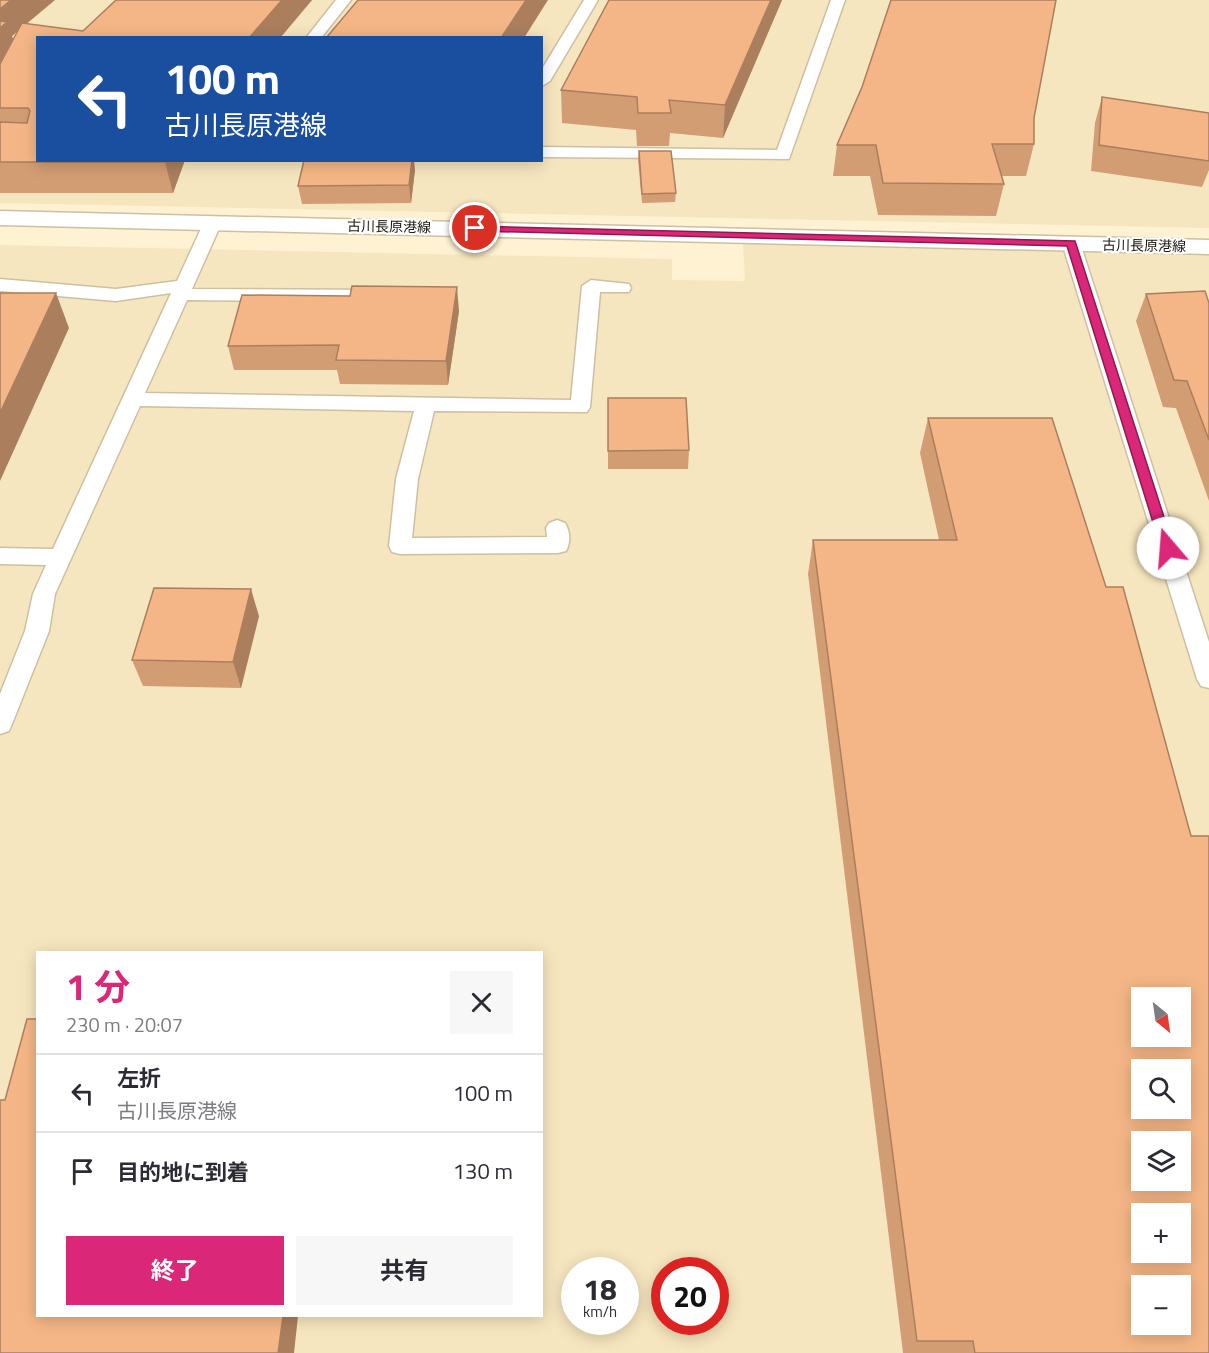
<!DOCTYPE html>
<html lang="ja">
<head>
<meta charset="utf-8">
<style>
  body { margin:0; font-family:"Titillium Web","Noto Sans JP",sans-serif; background:#f7f7f7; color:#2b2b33; height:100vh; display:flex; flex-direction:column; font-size:22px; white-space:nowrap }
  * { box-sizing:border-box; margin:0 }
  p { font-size:20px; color:#7c7c81 }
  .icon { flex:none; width:33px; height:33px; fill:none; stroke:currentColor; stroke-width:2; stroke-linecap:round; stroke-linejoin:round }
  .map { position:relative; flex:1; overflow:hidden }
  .details { position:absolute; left:36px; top:951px; width:507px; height:366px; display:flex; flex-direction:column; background:#fff; border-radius:0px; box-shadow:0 3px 15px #0003 }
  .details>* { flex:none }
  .top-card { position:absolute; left:36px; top:36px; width:507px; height:126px; border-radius:0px; box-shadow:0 3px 15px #0003; background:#1a4fa0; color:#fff; overflow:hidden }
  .needle { width:39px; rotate:151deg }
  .buttons { position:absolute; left:1131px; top:987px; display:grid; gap:12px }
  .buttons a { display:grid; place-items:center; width:60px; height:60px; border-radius:0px; background:#fff; box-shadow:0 3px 15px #0003; font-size:30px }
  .speed { position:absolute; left:561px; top:1257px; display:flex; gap:12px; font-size:30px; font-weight:700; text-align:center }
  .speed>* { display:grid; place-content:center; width:78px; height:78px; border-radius:50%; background:#fff; box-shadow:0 3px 15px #0003; line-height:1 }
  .speed small { font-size:15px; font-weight:400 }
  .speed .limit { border:9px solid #d22; background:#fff; color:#111 }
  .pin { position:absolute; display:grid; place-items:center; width:51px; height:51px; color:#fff; margin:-26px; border:3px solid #fff; border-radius:50%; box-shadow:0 2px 6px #0007 }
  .me { position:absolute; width:66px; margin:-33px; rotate:342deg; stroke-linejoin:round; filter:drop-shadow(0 0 4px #0008) }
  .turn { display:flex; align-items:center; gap:21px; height:126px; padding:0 30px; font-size:27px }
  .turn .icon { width:78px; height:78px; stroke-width:2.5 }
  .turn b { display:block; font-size:42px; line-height:51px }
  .round { display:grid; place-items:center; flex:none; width:63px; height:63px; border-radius:0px; background:#f7f7f7 }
  .overview { display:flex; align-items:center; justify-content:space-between; height:102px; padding:0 30px }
  h1 { font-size:36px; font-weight:700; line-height:45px; color:#db2777 }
  .primary-button { display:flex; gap:12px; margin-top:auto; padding:12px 30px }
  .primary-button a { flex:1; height:69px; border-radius:0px; background:#db2777; color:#fff; font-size:24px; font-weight:700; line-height:69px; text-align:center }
  .primary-button a+a { background:#f7f7f7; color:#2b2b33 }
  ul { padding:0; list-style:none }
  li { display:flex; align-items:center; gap:18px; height:78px; padding:0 30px; border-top:2px solid #e1e1e2 }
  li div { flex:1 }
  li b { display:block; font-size:22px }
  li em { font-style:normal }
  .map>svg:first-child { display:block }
</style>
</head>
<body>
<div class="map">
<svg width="1209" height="1353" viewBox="0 0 1209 1353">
  <rect width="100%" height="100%" fill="#fff2d2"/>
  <g fill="#f6e6bf" fill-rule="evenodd">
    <path d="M0,0H1209V228L0,203ZM38,38H542V160H38Z"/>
    <path d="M743,242L1209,251V1353H0V245L672,259V280L745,281ZM38,952H542V1316H38ZM1142,998H1180V1036H1142ZM1142,1070H1180V1108H1142ZM1142,1142H1180V1180H1142ZM1142,1214H1180V1252H1142ZM574,1270H626V1322H574ZM664,1270H716V1322H664ZM1142,1286H1180V1324H1142Z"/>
  </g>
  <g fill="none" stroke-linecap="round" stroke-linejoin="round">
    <g stroke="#cdc0a2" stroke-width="3">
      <g id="lane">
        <path d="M336,0H351L321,38H306Z"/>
        <path d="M584,0H598L550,81L542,86V69Z"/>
        <path d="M831,0H845L789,159L542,157V147L777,150Z"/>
        <path d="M213,217L222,222L192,289L382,290L391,296L382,302L187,300L145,393L571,400L582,286L591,280L629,284L631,288L629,292H600L590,407L587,412L434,411L418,479L412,538L547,537L546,528L549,523L557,520L565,523C570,531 571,542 566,551L558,553L400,554L392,552L389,546L396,479L414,411L140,406L55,594L49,631L12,724L9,731L0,734V694L25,631L33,594L46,565L0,564V548L53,549L171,293L116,301L0,291V279L116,289L177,281L204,222Z"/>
        <path d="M1071,238L1080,243L1209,642V688L1201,686L1197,679L1062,243Z"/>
      </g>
    </g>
    <g stroke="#cdc0a2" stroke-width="3">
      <path id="secondary" d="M0,211L1209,240V254L0,225Z"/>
    </g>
    <use href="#lane" fill="#fff" fill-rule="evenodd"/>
    <use href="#secondary" fill="#fff" fill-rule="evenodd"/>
  </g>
  <g fill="#d29d73" fill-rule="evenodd">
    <path d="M0,0L27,24L83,31L116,0H312L280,38H38L185,160L173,193H0ZM18,31L13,40L12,36Z"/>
    <path d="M609,0H782L723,138L670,133L669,146H637L636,130L562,123L561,90Z"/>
    <path d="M1102,97L1209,113V170L1202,187L1091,171L1095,123Z"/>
    <path d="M1034,118V144L1026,176H1001L1004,184L996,216L878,215L870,176H833L837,145Z"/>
    <path d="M639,151L676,193L675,202L642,203L638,160Z"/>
    <path d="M415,170L411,203L302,204L298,186Z"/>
    <path d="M1146,294L1209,303V501L1176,408L1163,407L1136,321Z"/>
    <path d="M459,311L448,385L340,384L337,370H234L228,346Z"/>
    <path d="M608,398L689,450L688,469H608Z"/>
    <path d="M928,418L1209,1353H903L808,574L813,540H939L920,453Z"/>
    <path d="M259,616L241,688L143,686L132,660Z"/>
  </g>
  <g fill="#ab7f5e">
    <path d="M11,0H55L12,36L17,51L0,66V9Z"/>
    <path d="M282,0H312L280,38H249Z"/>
    <path d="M526,0H548L524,38H501Z"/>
    <path d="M771,0H782L723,138L725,105Z"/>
    <path d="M166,160H185L173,193L165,162Z"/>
    <path d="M412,160H414L415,170L411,203L409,185Z"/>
    <path d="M457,287L459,311L448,385L446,361Z"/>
    <path d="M56,293L69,328L0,481V413Z"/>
    <path d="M251,589L259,616L241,688L233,662Z"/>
    <path d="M283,1316H298L294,1353H278Z"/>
  </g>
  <g fill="#f4b686" stroke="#ab7f5e" stroke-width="1.5" fill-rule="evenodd">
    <path d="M0,0H11L0,9Z"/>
    <path d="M116,0H282L249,38H38V160H166L165,162H0V122L27,123L30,111L28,108H0V64L22,23L83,31Z"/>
    <path d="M358,0H526L501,38H326Z"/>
    <path d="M609,0H771L725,105L669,100L671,113H638L637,97L561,90Z"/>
    <path d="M891,0H1056L1034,118V144H992L1004,184L883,183L876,145H837L862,87Z"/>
    <path d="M0,21L7,22L0,28Z"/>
    <path d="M1102,97L1209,113V161L1099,145Z"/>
    <path d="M639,151H671L676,193L642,194Z"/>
    <path d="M304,160H412L409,185L298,186Z"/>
    <path d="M352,286L457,287L446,361L336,360L339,345L228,346L242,295L350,296Z"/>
    <path d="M1205,291L1209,303V440L1187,381L1174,380L1146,294Z"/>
    <path d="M0,293H56L0,413Z"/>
    <path d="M608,398H686L689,450L608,451Z"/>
    <path d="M928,418H1052L1106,587H1123L1191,836H1209V1353H975L973,1341H917L813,540H957ZM1142,998H1180V1036H1142ZM1142,1070H1180V1108H1142ZM1142,1142H1180V1180H1142ZM1142,1214H1180V1252H1142ZM1142,1286H1180V1324H1142Z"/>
    <path d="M154,588L251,589L233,662L132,660Z"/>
    <path d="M27,1019H38V1316H283L278,1353H0V1100H5Z"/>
  </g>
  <path fill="#db2777" stroke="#8e194d" stroke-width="1.5" d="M472,226L1075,241L1174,548L1168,553L1161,548L1067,246L475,231H472Z"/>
  <g text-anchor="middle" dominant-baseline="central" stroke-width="4.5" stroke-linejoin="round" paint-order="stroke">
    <g font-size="14" fill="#1f1a0f" stroke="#fff">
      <text transform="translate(389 226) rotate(1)">古川長原港線</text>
      <text transform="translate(1144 245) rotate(1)">古川長原港線</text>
    </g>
  </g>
</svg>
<div class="buttons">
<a><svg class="needle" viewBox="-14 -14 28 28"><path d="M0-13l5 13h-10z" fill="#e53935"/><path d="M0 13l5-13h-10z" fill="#7c7c81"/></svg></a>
<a><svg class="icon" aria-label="search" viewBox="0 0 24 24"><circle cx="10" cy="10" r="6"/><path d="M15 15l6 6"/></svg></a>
<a><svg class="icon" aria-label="layers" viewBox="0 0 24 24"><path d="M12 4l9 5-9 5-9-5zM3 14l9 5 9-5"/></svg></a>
<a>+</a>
<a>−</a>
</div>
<div class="speed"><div>18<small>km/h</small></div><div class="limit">20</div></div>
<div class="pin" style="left:475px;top:228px;background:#d93025"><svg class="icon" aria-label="arrive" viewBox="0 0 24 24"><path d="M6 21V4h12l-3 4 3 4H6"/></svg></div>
<svg class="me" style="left:1168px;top:548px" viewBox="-20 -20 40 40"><circle r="19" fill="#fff"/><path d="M0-13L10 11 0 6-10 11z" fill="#db2777"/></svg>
<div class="top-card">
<div class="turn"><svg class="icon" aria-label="left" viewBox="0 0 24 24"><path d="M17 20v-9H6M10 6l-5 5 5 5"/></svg><div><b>100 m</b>古川長原港線</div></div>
</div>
<section class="details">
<div class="overview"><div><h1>1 分</h1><p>230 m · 20:07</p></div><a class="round"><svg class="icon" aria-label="close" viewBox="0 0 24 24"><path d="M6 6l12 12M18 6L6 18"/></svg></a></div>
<ul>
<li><svg class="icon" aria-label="left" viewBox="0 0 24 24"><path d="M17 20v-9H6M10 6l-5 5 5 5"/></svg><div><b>左折</b><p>古川長原港線</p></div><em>100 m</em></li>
<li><svg class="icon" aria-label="arrive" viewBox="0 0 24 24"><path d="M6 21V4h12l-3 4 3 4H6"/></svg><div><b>目的地に到着</b></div><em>130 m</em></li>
</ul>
<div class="primary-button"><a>終了</a><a>共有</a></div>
</section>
</div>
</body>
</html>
